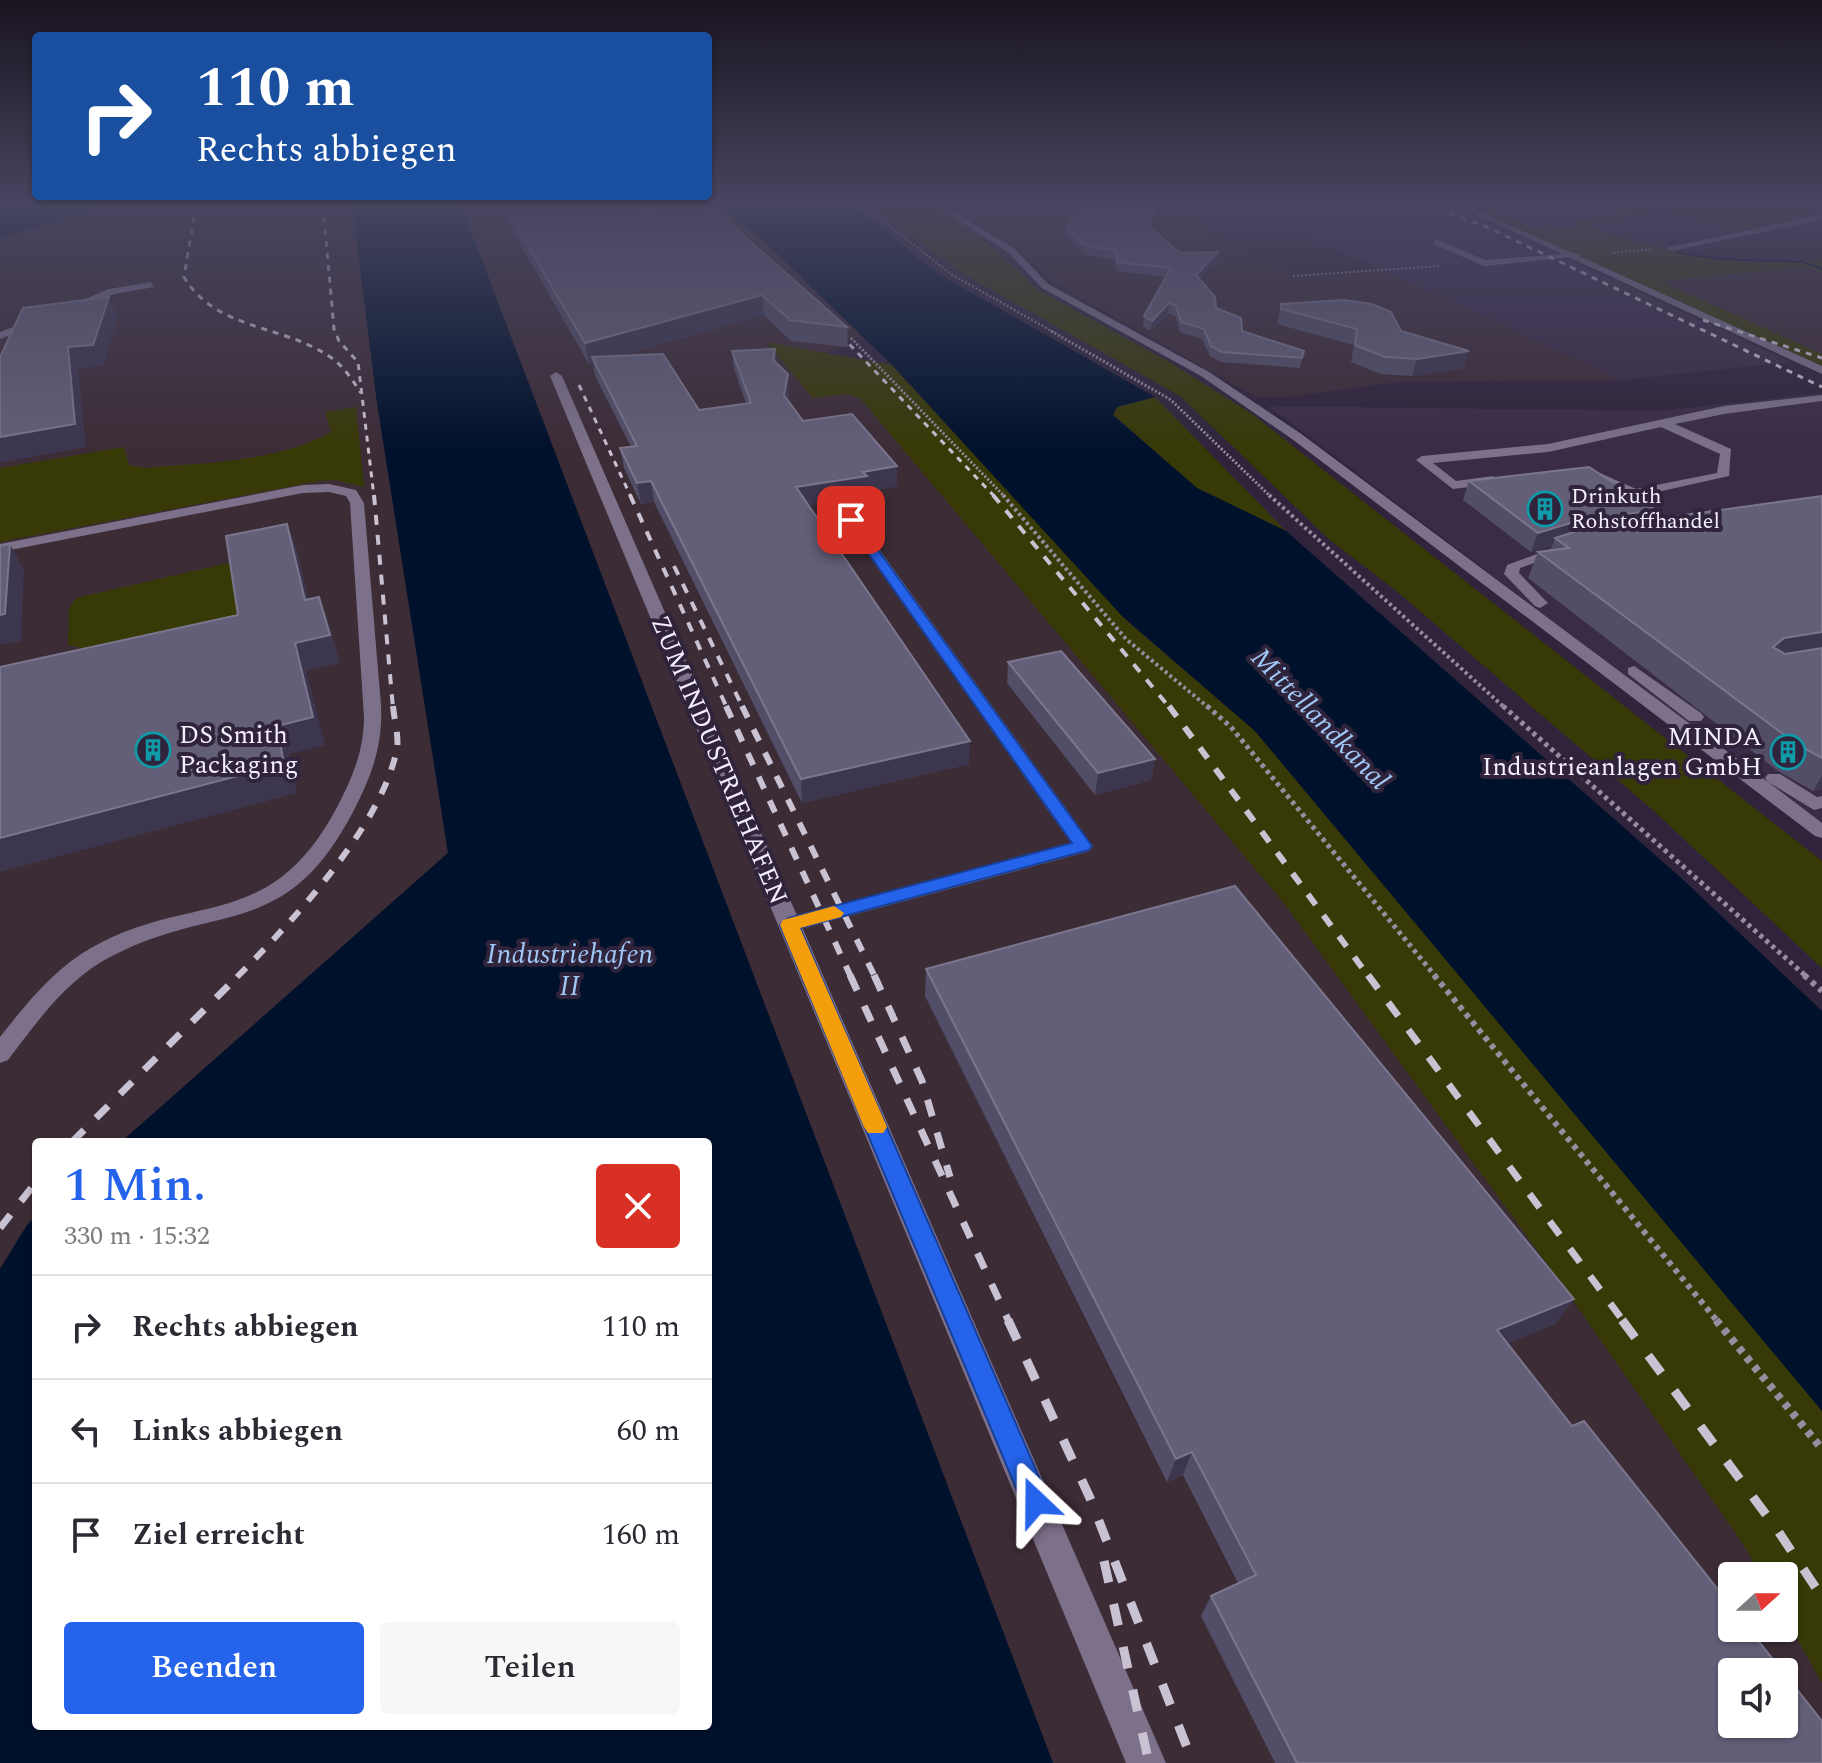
<!DOCTYPE html>
<html lang="de">
<head>
<meta charset="utf-8">
<style>
  body { margin:0; font-family:Spectral,serif; background:#f7f7f7; color:#2b2b33; height:100vh; display:flex; flex-direction:column; font-size:30px; white-space:nowrap }
  * { box-sizing:border-box; margin:0 }
  p { font-size:26px; color:#7c7c81 }
  .icon { flex:none; width:44px; height:44px; fill:none; stroke:currentColor; stroke-width:2; stroke-linecap:round; stroke-linejoin:round }
  .map { position:relative; flex:1; overflow:hidden }
  .panel { position:absolute; left:32px; top:1138px; width:680px; height:592px; display:flex; flex-direction:column; background:#fff; border-radius:8px; box-shadow:0 2px 6px #0004 }
  .panel>* { flex:none }
  .hud { position:absolute; left:32px; top:32px; width:680px; height:168px; border-radius:8px; box-shadow:0 2px 6px #0004; background:#1a4fa0; color:#fff; overflow:hidden }
  .needle { width:52px; rotate:69deg }
  .fabs { position:absolute; left:1718px; top:1562px; display:grid; gap:16px }
  .fabs a { display:grid; place-items:center; width:80px; height:80px; border-radius:8px; background:#fff; box-shadow:0 2px 6px #0004; font-size:40px }
  .pin { position:absolute; display:grid; place-items:center; width:68px; height:68px; color:#fff; margin:-34px; border-radius:16px; box-shadow:0 4px 12px #0006 }
  .me { position:absolute; width:88px; margin:-44px; rotate:337deg; stroke-linejoin:round; filter:drop-shadow(0 0 6px #0008) }
  .turn { display:flex; align-items:center; gap:28px; height:168px; padding:0 32px; font-size:36px }
  .turn .icon { width:104px; height:104px; stroke-width:2.5 }
  .turn b { display:block; font-size:56px; line-height:68px }
  .round { display:grid; place-items:center; flex:none; width:84px; height:84px; border-radius:8px; background:#f7f7f7 }
  .headline { display:flex; align-items:center; justify-content:space-between; height:136px; padding:0 32px }
  h1 { font-size:48px; font-weight:600; line-height:60px; color:#2563eb }
  .action { display:flex; gap:16px; margin-top:auto; padding:16px 32px }
  .action a { flex:1; height:92px; border-radius:8px; background:#2563eb; color:#fff; font-size:32px; font-weight:600; line-height:92px; text-align:center }
  .action a+a { background:#f7f7f7; color:#2b2b33 }
  ul { padding:0; list-style:none }
  li { display:flex; align-items:center; gap:24px; height:104px; padding:0 32px; border-top:2px solid #e1e1e2 }
  li div { flex:1 }
  li b { display:block; font-size:30px }
  li em { font-style:normal }
  .map>svg:first-child { display:block }
</style>
</head>
<body>
<div class="map">
<svg width="1822" height="1763" viewBox="0 0 1822 1763">
  <rect width="100%" height="100%" fill="#2f243b"/>
  <g fill="#3a2c48">
    <path d="M1231,205H1451L1791,362L1621,380L1379,268Z"/>
    <path d="M1479,205H1654L1575,221L1585,226L1544,231Z"/>
    <path d="M1822,393V824L1268,406L1659,411Z"/>
  </g>
  <g fill="#3c2c36" fill-rule="evenodd">
    <path d="M103,205H352L377,403L448,853L121,1142H36V1217L27,1225L0,1269V239Z"/>
    <path d="M461,205H719L767,245L861,336L843,342L846,348L823,353L1283,902L1553,1272L1743,1544L1761,1576H1732V1628H1784V1616L1822,1683V1763H1053ZM1732,1672H1784V1724H1732Z"/>
    <path d="M946,205H1171L1197,217L1206,230L1296,274L1379,268L1621,380L1396,382L1289,397H1256L1057,284L1019,250Z"/>
    <path d="M1805,267L1822,273V354L1659,280Z"/>
  </g>
  <g fill="#373906">
    <path d="M872,205C889,204 912,200 928,205C951,211 1020,268 1035,288L1171,363L1252,414L1822,861V968L1655,812L1395,590L1331,541L1180,396L960,272Z"/>
    <path d="M1467,205H1479L1544,231L1583,226L1573,222L1654,205H1802L1822,211L1741,229L1664,211L1587,226C1661,253 1743,270 1822,259V273L1805,267L1660,281L1822,354V366Z"/>
    <path d="M766,342L892,365L1128,622L1255,731L1822,1411V1683L1784,1616V1576H1761L1743,1544L1553,1272L1283,902L860,398L845,394L813,398Z"/>
    <path d="M1155,397L1286,531L1197,488L1113,415L1117,407Z"/>
    <path d="M356,407L364,487L336,480L319,481L0,542V468L124,447L129,465L145,468C207,463 276,462 331,432L325,412Z"/>
    <path d="M237,561L245,614L92,650L68,645L69,608L76,598Z"/>
  </g>
  <g fill="#00112b">
    <path d="M15,205H102L0,238V209Z"/>
    <path d="M352,205H461L1053,1763H0V1269L27,1225L36,1217V1726H708V1142H121L448,853L377,403Z"/>
    <path d="M719,205H853L937,273L1155,397L1117,407L1113,415L1197,488L1286,531L1679,876L1822,1011V1411L1255,731L1122,616L892,365L764,241Z"/>
  </g>
  <g fill="none" stroke-linecap="round" stroke-linejoin="round">
    <path fill="#00112b" fill-rule="evenodd" d="M1676,251L1718,258L1804,261L1822,267V270L1803,263L1718,260L1674,253Z"/>
    <g stroke="#968da0" stroke-width="2" stroke-dasharray="2 2" stroke-linecap="butt">
      <path d="M863,205L951,274L1055,333"/>
      <path d="M1613,253L1651,249"/>
      <path d="M1293,276L1440,266"/>
    </g>
    <g stroke="#968da0" stroke-width="3" stroke-dasharray="2 2" stroke-linecap="butt">
      <path d="M1051,331L1171,400L1271,497"/>
      <path d="M851,338L1005,497"/>
    </g>
    <g stroke="#968da0" stroke-width="4" stroke-dasharray="3 3" stroke-linecap="butt">
      <path d="M1003,495L1126,639L1209,708"/>
      <path d="M1269,495L1505,708"/>
    </g>
    <g stroke="#968da0" stroke-width="5" stroke-dasharray="4 4" stroke-linecap="butt">
      <path d="M1207,706L1231,727L1436,977"/>
      <path d="M1503,706L1807,977"/>
    </g>
    <g stroke="#968da0" stroke-width="6" stroke-dasharray="5 5" stroke-linecap="butt">
      <path d="M1434,975L1718,1322"/>
      <path d="M1804,975L1822,991"/>
    </g>
    <path stroke="#968da0" stroke-width="8" stroke-dasharray="6 6" stroke-linecap="butt" d="M1716,1320L1822,1449"/>
    <g fill="#7c708a" fill-rule="evenodd">
      <path d="M934,205H943L1015,249L1048,284L1209,372L1300,433L1768,782L1765,778L1768,774H1780L1817,797L1822,796V808L1814,810L1768,782L1822,823V838L1815,836L1292,439L1201,376L1042,288L1009,253Z"/>
      <path d="M1436,239L1485,260L1576,253L1580,256L1484,266L1433,244Z"/>
      <path d="M151,282L154,287L114,294L67,312L62,309L109,289Z"/>
      <path d="M37,318L41,323L0,339V332Z"/>
      <path d="M1822,395V401L1724,414L1675,424L1731,449L1729,476L1635,497L1589,476L1600,473L1636,489L1717,473L1720,454L1661,427L1548,452L1433,463L1456,481L1493,476L1499,480L1493,484L1453,489L1416,460L1422,456L1548,444L1724,406Z"/>
      <path d="M329,484L356,490L364,503L381,705C383,745 372,775 354,810C285,943 218,900 110,957C66,980 37,1022 8,1060L0,1063V1037C26,1004 54,969 91,948C191,891 269,934 336,809C352,779 364,751 364,717L350,503L346,496L329,492L303,493L0,552V544L303,485Z"/>
      <path d="M851,516L856,517L1093,846L1090,851L789,932L782,930L779,925L782,920L1071,843L844,520Z"/>
      <path d="M1561,545L1568,549L1566,552L1520,568L1519,573L1548,603L1540,608L1535,606L1504,574L1507,565Z"/>
      <path d="M1634,666L1701,713L1704,717L1701,721H1689L1628,674V668Z"/>
    </g>
    <g fill="#7c708a" fill-rule="evenodd">
      <path d="M1456,205H1466L1822,366V374Z"/>
      <path d="M1822,214V220L1671,251L1666,248Z"/>
      <path d="M556,372L562,376L1166,1763H1126L550,376Z"/>
    </g>
    <g stroke="#c9c2d3" stroke-width="3" stroke-dasharray="6 6" stroke-linecap="butt">
      <path d="M196,205L184,277C217,332 286,324 333,359C345,368 353,381 361,393"/>
      <path d="M323,205L334,329L339,341L358,362L374,497"/>
      <path d="M1427,205L1487,227L1822,387"/>
      <path d="M1703,320L1822,358"/>
      <path d="M833,327L995,497"/>
      <path d="M579,385L631,497"/>
    </g>
    <g stroke="#c9c2d3" stroke-width="4" stroke-dasharray="10 10" stroke-linecap="butt">
      <path d="M374,495L393,708"/>
      <path d="M630,495L727,708"/>
      <path d="M993,495L1170,708"/>
      <path d="M674,566L743,708"/>
    </g>
    <g stroke="#c9c2d3" stroke-width="6" stroke-dasharray="13 13" stroke-linecap="butt">
      <path d="M726,706L851,977"/>
      <path d="M742,706L875,977"/>
      <path d="M1169,706L1369,977"/>
      <path d="M237,977C291,923 383,825 397,748C399,736 394,719 393,706"/>
    </g>
    <g stroke="#c9c2d3" stroke-width="7" stroke-dasharray="17 17" stroke-linecap="butt">
      <path d="M850,975L1009,1322"/>
      <path d="M874,975L922,1081L950,1177"/>
      <path d="M1368,975L1624,1322"/>
      <path d="M72,1142L239,975"/>
      <path d="M0,1228L36,1182"/>
    </g>
    <g stroke="#c9c2d3" stroke-width="9" stroke-dasharray="22 22" stroke-linecap="butt">
      <path d="M1008,1320L1090,1498L1193,1763"/>
      <path d="M1622,1320L1776,1528L1822,1597"/>
      <path d="M1104,1561L1149,1763"/>
    </g>
  </g>
  <g fill="#524e67">
    <path d="M497,204H638L644,211H646L640,204H708L847,327L848,347L791,341L764,315L617,356L699,410L746,403L734,369L732,351L775,349L776,362L788,374L789,393L788,401L803,421L897,466V486L867,492V496L808,506L969,764L802,803L654,502L641,504L624,468L620,448L631,447L595,376L593,363L589,364Z"/>
    <path d="M1157,204L1151,228L1180,253L1217,261L1199,279L1216,308L1242,331L1304,351L1300,368L1221,362L1210,356L1202,339L1180,332L1175,316L1168,313L1150,331L1143,326L1144,316L1166,277L1116,271L1115,260L1084,254L1066,237V229Z"/>
    <path d="M1544,204H1578L1564,209Z"/>
    <path d="M1281,304L1401,331L1464,368L1412,376L1381,374L1351,362L1354,345L1277,324Z"/>
    <path d="M1469,481L1652,520L1822,496V789L1813,791L1778,771L1528,578L1538,552L1550,551L1552,546L1531,552L1463,500Z"/>
    <path d="M1008,662L1155,759L1151,780L1095,795L1007,683Z"/>
    <path d="M926,969L1574,1299L1555,1324L1508,1343L1822,1763H1275L1201,1616L1211,1596L1238,1583L1183,1475L1167,1482L925,996Z"/>
  </g>
  <g fill="#3d364f">
    <path d="M1157,204L1156,211L1148,235L1149,227Z"/>
    <path d="M1566,204H1578L1564,209Z"/>
    <path d="M1218,252L1217,261L1194,284L1196,275Z"/>
    <path d="M762,295L764,315L594,362L592,357L593,363L589,364L585,343Z"/>
    <path d="M109,297L118,317L103,366L78,369L86,447L0,463V437L68,347Z"/>
    <path d="M1169,303L1168,313L1150,331L1152,321Z"/>
    <path d="M1469,351L1464,368L1412,376L1417,359Z"/>
    <path d="M788,374L789,393L785,415L784,395Z"/>
    <path d="M897,466V486L867,492V496L797,508L796,487L863,472Z"/>
    <path d="M651,481L654,502L641,504L637,483Z"/>
    <path d="M1656,510L1647,529L1555,538L1552,546L1531,552L1538,533L1577,521Z"/>
    <path d="M287,524L297,550L315,627L305,600Z"/>
    <path d="M10,544L24,570L21,641L0,645V615Z"/>
    <path d="M319,597L329,624L340,663L306,671L325,745L289,754L297,793L0,872V838L277,726L295,643Z"/>
    <path d="M1822,632V655L1758,674L1773,647L1784,638Z"/>
    <path d="M970,741L969,764L802,803L801,779Z"/>
    <path d="M1155,759L1151,780L1095,795L1098,773Z"/>
    <path d="M1822,776V789L1813,791Z"/>
    <path d="M1574,1299L1555,1324L1480,1355L1497,1330Z"/>
    <path d="M1192,1452L1183,1475L1167,1482L1176,1459Z"/>
  </g>
  <g fill="#645f78" stroke="#7a768d" stroke-width="2">
    <path d="M503,204H638L644,211H655V207L652,204H708L847,327L790,320L762,295L585,343Z"/>
    <path d="M1080,204H1157L1149,227L1180,253L1218,252L1196,275L1215,297L1216,308L1241,318L1242,331L1304,351L1302,358L1222,352L1211,346L1204,329L1181,322L1176,306L1169,303L1152,321L1144,316L1171,268L1117,262L1116,251L1085,245L1066,229Z"/>
    <path d="M109,297L93,345L68,347L75,424L0,437V357L23,308Z"/>
    <path d="M1344,300L1372,304L1391,312L1401,331L1469,351L1417,359L1385,357L1355,345L1357,329L1281,309V304Z"/>
    <path d="M775,349L773,360L788,374L784,395L803,421L852,414L897,466L863,472L867,476L796,487L970,741L801,779L651,481L637,483L620,448L637,446L592,357L663,354L699,410L751,403L732,351Z"/>
    <path d="M1589,467L1656,510L1577,521L1538,533L1469,481Z"/>
    <path d="M1822,496V632L1784,638L1773,647L1785,654L1822,648V758L1795,743L1538,552L1569,548L1555,538L1583,529Z"/>
    <path d="M287,524L305,600L319,597L330,635L295,643L313,717L277,726L284,764L0,838V667L238,615L226,536Z"/>
    <path d="M10,544L5,614L0,615V546Z"/>
    <path d="M1061,651L1155,759L1098,773L1008,662Z"/>
    <path d="M1235,886L1574,1299L1497,1330L1572,1426L1584,1421L1732,1607V1628H1748L1783,1672H1732V1724H1784V1673L1822,1721V1763H1297L1211,1596L1256,1575L1192,1452L1176,1459L926,969Z"/>
  </g>
  <linearGradient id="sky" x2="0" y2="1"><stop stop-color="#1a1420"/><stop offset="0.45" stop-color="#474560"/><stop offset="1" stop-color="#474560" stop-opacity="0"/></linearGradient>
  <rect width="1822" height="451" fill="url(#sky)"/>
  <path fill="#2563eb" stroke="#184099" stroke-width="2" d="M847,518H855L1092,846L1089,850L800,928L1050,1502L1046,1512L1036,1516L1026,1512L780,925L789,918L1072,843L847,523Z"/>
  <path fill="#f59e0b" d="M834,906L844,913L841,917L800,928L887,1127L883,1133H868L864,1127L780,925L783,920Z"/>
  <defs>
    <g id="building-ring" transform="scale(1.8)"><circle r="9.5" fill="#2f243b" stroke="#0f9aa8" stroke-width="1.5"/><path d="M-4-6H4V6H1V3H-1V6H-4ZM-2.5-4.3h1.7v1.8h-1.7ZM.8-4.3h1.7v1.8H.8ZM-2.5-1h1.7V.8h-1.7ZM.8-1h1.7V.8H.8Z" fill="#0f9aa8"/></g>
  </defs>
  <g fill-rule="evenodd">
    <use href="#building-ring" x="1545" y="509"/>
    <use href="#building-ring" x="153" y="750"/>
    <use href="#building-ring" x="1788" y="752"/>
  </g>
  <g text-anchor="middle" dominant-baseline="central" stroke-width="8" stroke-linejoin="round" paint-order="stroke">
    <g font-size="22" fill="#f5eefe" stroke="#2f243b" text-anchor="start">
      <text x="1571" y="496">Drinkuth<tspan x="1571" dy="25">Rohstoffhandel</tspan></text>
    </g>
    <g font-size="26" fill="#f5eefe" stroke="#2f243b" text-anchor="start">
      <text x="179" y="735">DS Smith<tspan x="179" dy="30">Packaging</tspan></text>
      <text x="1762" y="737" text-anchor="end">MINDA<tspan x="1762" dy="30">Industrieanlagen GmbH</tspan></text>
    </g>
    <g font-size="26" fill="#f5eefe" stroke="#2f243b">
      <text transform="translate(719 760) rotate(67)">ZUM INDUSTRIEHAFEN</text>
    </g>
    <g font-size="28" font-style="italic" fill="#a1c7f6" stroke="#2f243b">
      <text transform="translate(1320 719) rotate(46)">Mittellandkanal</text>
      <text x="570" y="954">Industriehafen<tspan x="570" dy="32">II</tspan></text>
    </g>
  </g>
</svg>
<div class="fabs">
<a><svg class="needle" viewBox="-14 -14 28 28"><path d="M0-13l5 13h-10z" fill="#e53935"/><path d="M0 13l5-13h-10z" fill="#7c7c81"/></svg></a>
<a><svg class="icon" aria-label="sound" viewBox="0 0 24 24"><path d="M4 9h4l5-4v14l-5-4H4zM17 9q2 3 0 6"/></svg></a>
</div>
<div class="pin" style="left:851px;top:520px;background:#d93025"><svg class="icon" aria-label="arrive" viewBox="0 0 24 24"><path d="M6 21V4h12l-3 4 3 4H6"/></svg></div>
<svg class="me" style="left:1036px;top:1502px" viewBox="-20 -20 40 40"><path d="M0-17L14 15 0 8-14 15z" fill="#2563eb" stroke="#fff" stroke-width="4"/></svg>
<div class="hud">
<div class="turn"><svg class="icon" aria-label="right" viewBox="0 0 24 24"><path d="M7 20v-9h11M14 6l5 5-5 5"/></svg><div><b>110 m</b>Rechts abbiegen</div></div>
</div>
<section class="panel">
<div class="headline"><div><h1>1 Min.</h1><p>330 m · 15:32</p></div><a class="round" style="background:#d93025;color:#fff"><svg class="icon" aria-label="close" viewBox="0 0 24 24"><path d="M6 6l12 12M18 6L6 18"/></svg></a></div>
<ul>
<li><svg class="icon" aria-label="right" viewBox="0 0 24 24"><path d="M7 20v-9h11M14 6l5 5-5 5"/></svg><div><b>Rechts abbiegen</b></div><em>110 m</em></li>
<li><svg class="icon" aria-label="left" viewBox="0 0 24 24"><path d="M17 20v-9H6M10 6l-5 5 5 5"/></svg><div><b>Links abbiegen</b></div><em>60 m</em></li>
<li><svg class="icon" aria-label="arrive" viewBox="0 0 24 24"><path d="M6 21V4h12l-3 4 3 4H6"/></svg><div><b>Ziel erreicht</b></div><em>160 m</em></li>
</ul>
<div class="action"><a>Beenden</a><a>Teilen</a></div>
</section>
</div>
</body>
</html>
